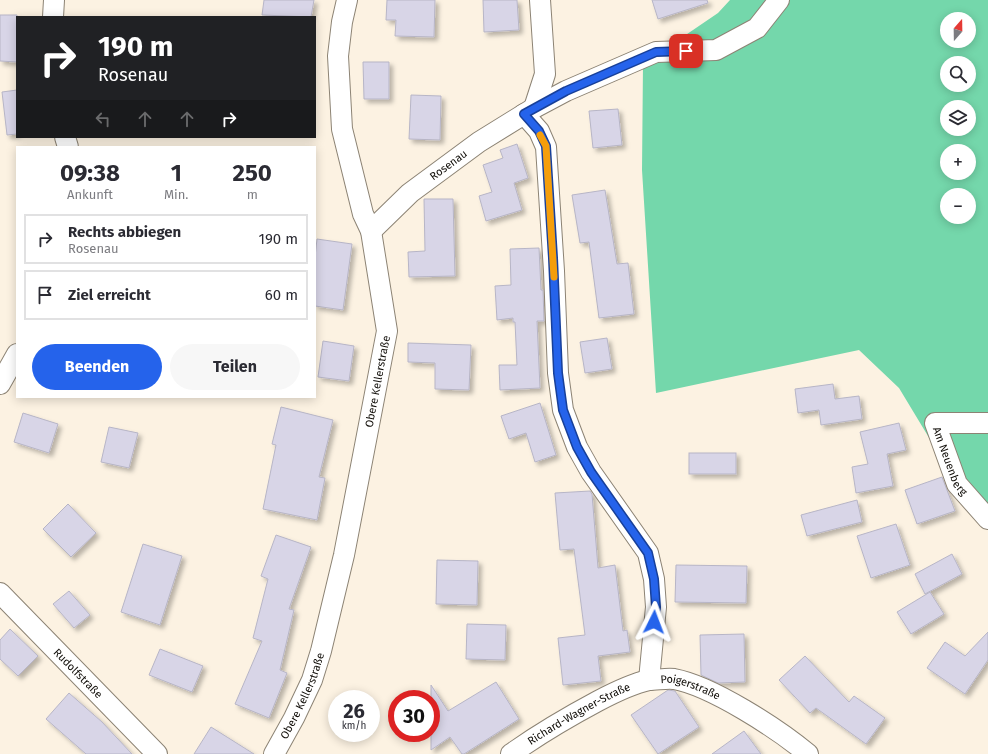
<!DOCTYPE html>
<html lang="de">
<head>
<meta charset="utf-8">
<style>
  body { margin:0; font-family:"Fira Sans",sans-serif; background:#f7f7f7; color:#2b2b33; height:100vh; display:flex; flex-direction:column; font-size:15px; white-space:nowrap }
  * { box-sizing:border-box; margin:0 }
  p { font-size:13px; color:#7c7c81 }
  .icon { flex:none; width:22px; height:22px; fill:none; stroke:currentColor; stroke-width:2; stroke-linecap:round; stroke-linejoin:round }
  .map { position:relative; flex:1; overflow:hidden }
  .panel { position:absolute; left:16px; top:146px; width:300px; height:252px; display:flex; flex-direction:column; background:#fff; border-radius:0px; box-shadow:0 2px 10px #0003 }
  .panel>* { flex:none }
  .top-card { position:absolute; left:16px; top:16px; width:300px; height:122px; border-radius:0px; box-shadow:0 2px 10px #0003; background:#202124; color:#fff; overflow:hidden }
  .needle { width:26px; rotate:20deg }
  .fabs { position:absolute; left:940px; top:12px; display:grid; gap:8px }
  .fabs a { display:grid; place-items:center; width:36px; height:36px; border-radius:50%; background:#fff; box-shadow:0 2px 10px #0003; font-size:20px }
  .speed { position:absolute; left:328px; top:690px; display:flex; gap:8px; font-size:20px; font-weight:700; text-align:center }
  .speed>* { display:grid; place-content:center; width:52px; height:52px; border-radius:50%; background:#fff; box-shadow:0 2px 10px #0003; line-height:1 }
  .speed small { font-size:10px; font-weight:400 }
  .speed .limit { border:6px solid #d22; background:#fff; color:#111 }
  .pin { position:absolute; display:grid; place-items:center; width:34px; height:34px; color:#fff; margin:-17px; border-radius:8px; box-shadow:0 2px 6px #0006 }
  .me { position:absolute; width:44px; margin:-22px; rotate:3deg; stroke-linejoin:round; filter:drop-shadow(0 0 3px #0008) }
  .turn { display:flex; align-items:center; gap:14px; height:84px; padding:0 16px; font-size:18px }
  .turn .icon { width:52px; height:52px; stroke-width:2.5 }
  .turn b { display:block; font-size:28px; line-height:34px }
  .lanes { display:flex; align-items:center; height:38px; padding:0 16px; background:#0003; justify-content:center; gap:20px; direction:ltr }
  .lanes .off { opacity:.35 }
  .eta { display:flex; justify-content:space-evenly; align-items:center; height:68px; text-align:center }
  .eta b { font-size:24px; font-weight:700; line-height:28px }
  .cta { display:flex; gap:8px; margin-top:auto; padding:8px 16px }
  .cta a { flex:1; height:46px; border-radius:24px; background:#2563eb; color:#fff; font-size:16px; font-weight:700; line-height:46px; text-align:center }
  .cta a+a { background:#f7f7f7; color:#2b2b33 }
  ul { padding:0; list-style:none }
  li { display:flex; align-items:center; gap:12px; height:50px; margin:0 8px 6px; padding:0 8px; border:2px solid #e1e1e2; border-radius:0px }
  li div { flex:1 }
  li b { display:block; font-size:15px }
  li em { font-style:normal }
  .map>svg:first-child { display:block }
</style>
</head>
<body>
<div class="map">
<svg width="988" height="754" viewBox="0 0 988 754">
  <defs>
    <filter id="shadow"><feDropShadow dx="3.5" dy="3.5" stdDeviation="2" flood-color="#0004"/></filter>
  </defs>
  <rect width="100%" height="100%" fill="#fcf2e2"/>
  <path fill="#74d7ab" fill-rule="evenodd" d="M730,0H988V518L966,499L899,388L859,350L656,393L642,170L643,64L718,13ZM947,19H969V41H947ZM947,63H969V85H947ZM947,107H969V129H947ZM947,151H969V173H947ZM947,195H969V217H947Z"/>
  <g fill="#d8d5e7" stroke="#b7b5c6" filter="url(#shadow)">
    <path d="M264,0H314L311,17L262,15Z"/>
    <path d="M387,0H435L434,37L395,36L396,20H386Z"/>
    <path d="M483,0H517L519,30L484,32Z"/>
    <path d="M652,0H707L708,3L658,19Z"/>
    <path d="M0,15H17V62L0,61Z"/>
    <path d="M363,62H389V99H364Z"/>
    <path d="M17,90V134L7,135L2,92Z"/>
    <path d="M411,95L441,96L440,140L409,139Z"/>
    <path d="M618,109L622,145L593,148L589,111Z"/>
    <path d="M517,144L528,178L514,183L522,210L486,221L479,196L492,192L483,165L503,158L500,150Z"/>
    <path d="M605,190L617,264L628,263L634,314L599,318L589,242L580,243L572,195Z"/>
    <path d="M424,199H453L455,276L409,277L408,252L425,251Z"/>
    <path d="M317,239L352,244L343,310L315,306V257Z"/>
    <path d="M539,248L541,290H543L544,321H537L540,388L500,390L499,365H517L515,322H513V318L497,320L495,286L511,285L510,249Z"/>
    <path d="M607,338L612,369L585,373L580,342Z"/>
    <path d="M323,341L354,346L349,381L318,377Z"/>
    <path d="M408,343L471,345L469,390L435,389V363L408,362Z"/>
    <path d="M833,384L835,399L859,396L862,419L821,425L819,410L798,413L795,389Z"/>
    <path d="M540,403L556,455L535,462L526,433L509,439L501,416Z"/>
    <path d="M281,407L333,420L319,477L325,478L317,520L263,509L276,445L272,444Z"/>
    <path d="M23,413L58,424L49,453L14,442Z"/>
    <path d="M899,423L906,450L887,454L893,486L856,493L852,467L868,464L860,432Z"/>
    <path d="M109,427L138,433L129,468L101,462Z"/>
    <rect x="689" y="453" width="47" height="21"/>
    <path d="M942,477L955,511L917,524L905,490Z"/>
    <path d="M590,491L592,494L598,568L615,565L623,631L627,630L630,652L598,656L601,681L563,685L558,638L585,635L574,549L560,550L555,493Z"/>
    <path d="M857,500L862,522L807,536L801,515Z"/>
    <path d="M68,504L96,533L71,557L43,529Z"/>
    <path d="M896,524L910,565L871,578L857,536Z"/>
    <path d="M276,535L311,547L289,609L294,610L280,670L287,673L269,718L235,704L262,641L253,638L268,579L261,576Z"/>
    <path d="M143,544L182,556L160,625L121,612Z"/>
    <path d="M952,554L962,574L925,594L915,574Z"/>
    <path d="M437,560L478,561L477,605L436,604Z"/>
    <path d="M676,565L747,566L746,603L675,602Z"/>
    <path d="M69,591L90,615L74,628L53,604Z"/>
    <path d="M930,592L944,614L911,634L897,612Z"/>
    <path d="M467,624L506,625L505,660L466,659Z"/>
    <path d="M10,629L38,656L18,676L0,659V640Z"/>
    <path d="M988,632V660L965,694L927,668L945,642L965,656Z"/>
    <path d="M744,634L745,682L718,683L701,675L700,635Z"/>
    <path d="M160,649L203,666L192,692L149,675Z"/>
    <path d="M805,656L849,702L854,696L885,718L866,744L816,708L810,713L779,680Z"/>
    <path d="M496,682L519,719L464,754H462L450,737L431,750V685L448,711Z"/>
    <path d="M668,690L675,691L699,727L658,754L631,715Z"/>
    <path d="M69,693L102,722L132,754H86L46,719Z"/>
    <path d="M211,727L254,754H194Z"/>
    <path d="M744,731L761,754H712Z"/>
  </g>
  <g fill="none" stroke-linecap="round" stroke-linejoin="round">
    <g stroke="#8c8374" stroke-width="22">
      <g id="minor">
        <path d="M53,17L54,0"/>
        <path d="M534,108L545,74L540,0"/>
        <path id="s1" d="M524,114L539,131L546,147L554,271L558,373L563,410L577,447L591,472L648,553L654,579L656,607L649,680C657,680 667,678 674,679C712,686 778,729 808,754"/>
        <path d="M65,137L68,147"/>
        <path id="s2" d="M371,231L410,193L479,142L534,108L566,91L656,52L716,50L757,28L779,0"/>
        <path d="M0,384L17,354"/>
        <path id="s3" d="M988,423H935L957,484L988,519"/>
        <path id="s4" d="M0,593L157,754"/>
        <path id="s5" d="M274,754L294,718L312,680L321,651L344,555L387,331L371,231L363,214L342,129L338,56L342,22L347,0"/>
        <path id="s6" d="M511,754C539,734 568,717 598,701C615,692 631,684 649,680"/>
      </g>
    </g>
    <use href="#minor" stroke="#fff" stroke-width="20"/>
  </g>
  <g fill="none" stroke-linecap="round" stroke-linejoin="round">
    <g stroke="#184099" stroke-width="10">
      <path id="route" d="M654,622L656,607L654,579L648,553L591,472L577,447L563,410L558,373L553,258L546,146L539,131L524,114L566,91L656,52L686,51"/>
    </g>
    <use href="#route" stroke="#2563eb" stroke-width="7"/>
    <path stroke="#f59e0b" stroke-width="7" d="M540,135L546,146L554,277"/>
  </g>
  <g text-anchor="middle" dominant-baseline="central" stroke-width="4" stroke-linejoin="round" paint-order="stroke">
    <g font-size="11" fill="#0e0b06" stroke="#fff">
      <text stroke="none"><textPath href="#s2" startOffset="102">Rosenau</textPath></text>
      <text stroke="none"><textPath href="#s5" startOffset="389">Obere Kellerstraße</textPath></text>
      <text stroke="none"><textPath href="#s3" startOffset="94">Am Neuenberg</textPath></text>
      <text stroke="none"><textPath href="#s4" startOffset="112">Rudolfstraße</textPath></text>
      <text stroke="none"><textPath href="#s1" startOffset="642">Poigerstraße</textPath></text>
      <text stroke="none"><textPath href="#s5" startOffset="65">Obere Kellerstraße</textPath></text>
      <text stroke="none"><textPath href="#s6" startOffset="79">Richard-Wagner-Straße</textPath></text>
    </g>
  </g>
</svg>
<div class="fabs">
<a><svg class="needle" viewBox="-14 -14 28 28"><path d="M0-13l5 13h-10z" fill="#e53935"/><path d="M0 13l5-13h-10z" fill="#7c7c81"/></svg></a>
<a><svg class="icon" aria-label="search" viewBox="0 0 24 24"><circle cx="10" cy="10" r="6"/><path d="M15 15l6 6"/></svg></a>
<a><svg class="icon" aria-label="layers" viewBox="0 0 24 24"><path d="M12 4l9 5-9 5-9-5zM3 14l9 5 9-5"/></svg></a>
<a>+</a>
<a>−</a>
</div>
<div class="speed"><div>26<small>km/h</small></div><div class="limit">30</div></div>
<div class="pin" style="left:686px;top:51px;background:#d93025"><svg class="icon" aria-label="arrive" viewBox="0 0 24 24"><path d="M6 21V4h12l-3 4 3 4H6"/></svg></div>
<svg class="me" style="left:654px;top:622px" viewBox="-20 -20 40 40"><path d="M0-17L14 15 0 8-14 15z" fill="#2563eb" stroke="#fff" stroke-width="4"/></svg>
<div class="top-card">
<div class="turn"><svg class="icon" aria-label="right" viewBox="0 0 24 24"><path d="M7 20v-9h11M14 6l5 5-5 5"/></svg><div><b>190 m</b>Rosenau</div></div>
<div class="lanes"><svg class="icon off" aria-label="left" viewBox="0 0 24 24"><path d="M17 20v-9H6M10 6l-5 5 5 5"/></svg><svg class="icon off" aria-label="ahead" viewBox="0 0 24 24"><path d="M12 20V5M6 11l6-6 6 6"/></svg><svg class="icon off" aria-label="ahead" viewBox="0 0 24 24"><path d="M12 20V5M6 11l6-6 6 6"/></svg><svg class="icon" aria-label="right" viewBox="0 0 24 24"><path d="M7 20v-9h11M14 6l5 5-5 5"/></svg></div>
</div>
<section class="panel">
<div class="eta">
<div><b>09:38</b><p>Ankunft</p></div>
<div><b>1</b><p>Min.</p></div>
<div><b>250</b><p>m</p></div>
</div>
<ul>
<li><svg class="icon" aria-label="right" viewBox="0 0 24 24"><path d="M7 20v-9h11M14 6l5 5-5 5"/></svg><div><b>Rechts abbiegen</b><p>Rosenau</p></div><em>190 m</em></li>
<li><svg class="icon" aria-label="arrive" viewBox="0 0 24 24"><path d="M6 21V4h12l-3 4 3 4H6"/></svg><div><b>Ziel erreicht</b></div><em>60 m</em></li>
</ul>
<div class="cta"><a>Beenden</a><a>Teilen</a></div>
</section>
</div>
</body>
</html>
